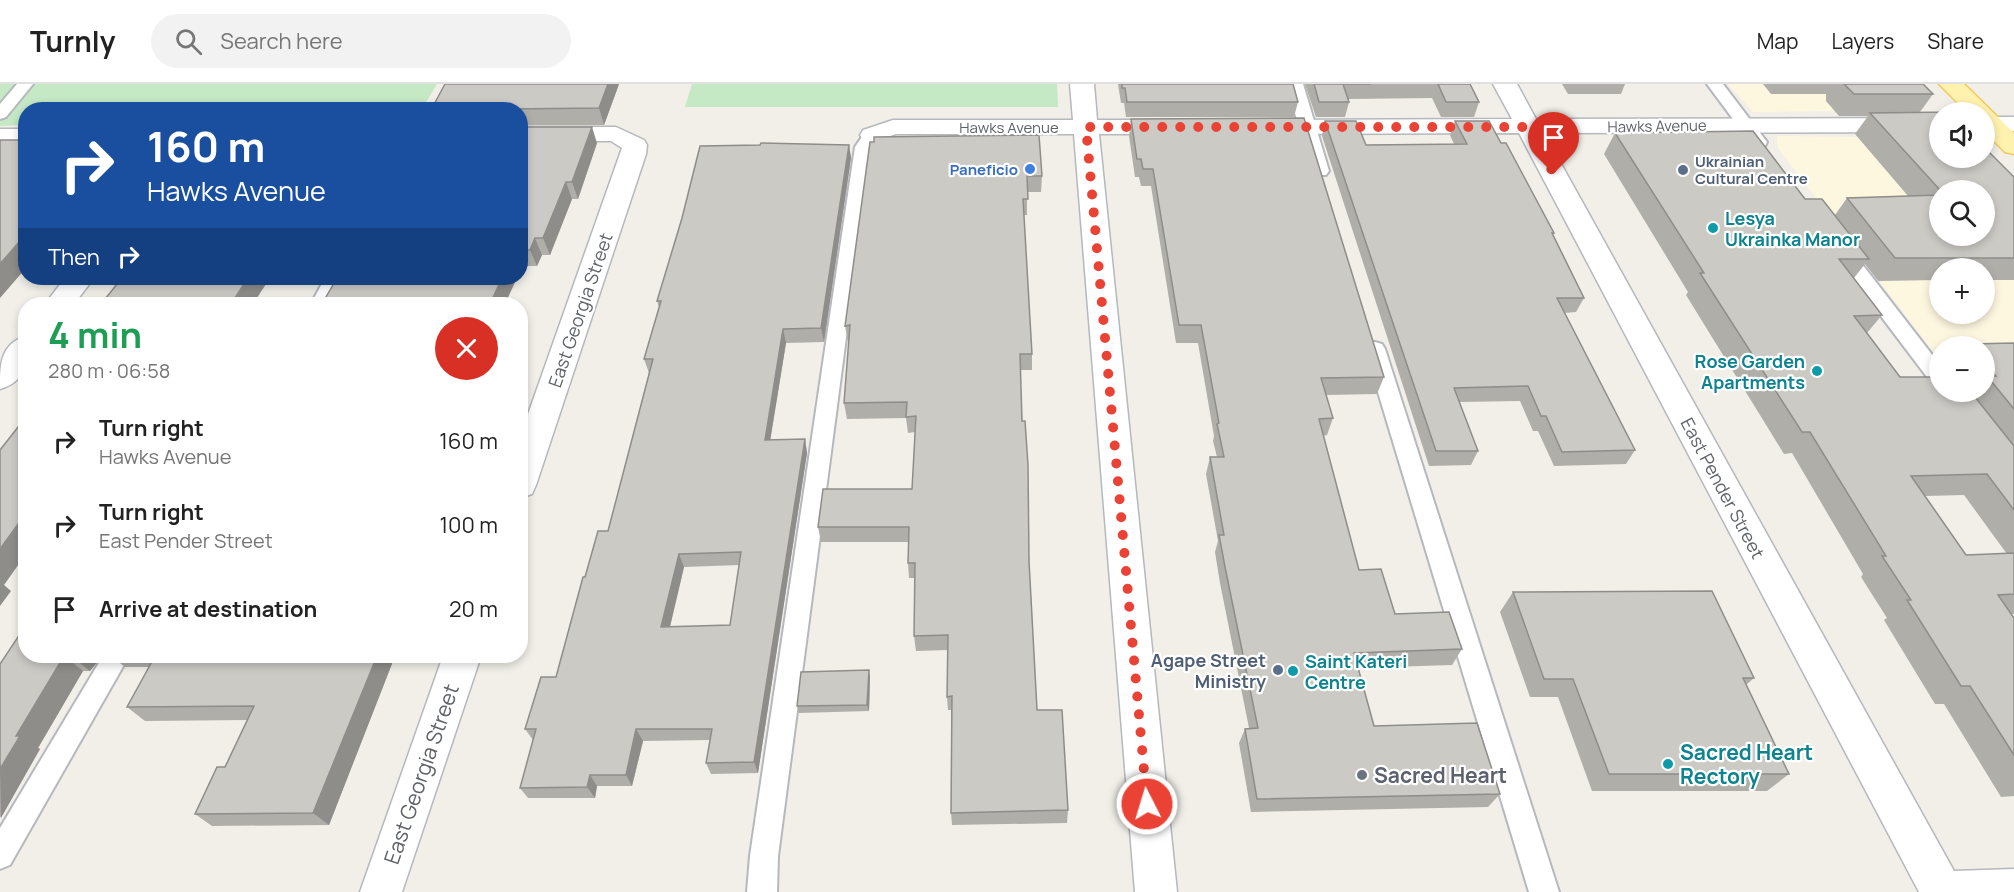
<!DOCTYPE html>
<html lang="en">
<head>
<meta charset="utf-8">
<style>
  body { margin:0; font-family:Manrope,sans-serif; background:#f2f2f2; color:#222; height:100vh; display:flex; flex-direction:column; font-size:22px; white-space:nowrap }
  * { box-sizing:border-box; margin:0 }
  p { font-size:20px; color:#767676 }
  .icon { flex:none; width:33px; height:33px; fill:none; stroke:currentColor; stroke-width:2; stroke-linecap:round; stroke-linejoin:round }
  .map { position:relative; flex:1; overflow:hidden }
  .sheet { position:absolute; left:18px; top:213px; width:510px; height:366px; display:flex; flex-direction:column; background:#fff; border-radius:24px; box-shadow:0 3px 9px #0003 }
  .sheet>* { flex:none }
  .guide { position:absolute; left:18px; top:18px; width:510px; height:183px; border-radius:24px; box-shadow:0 3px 9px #0003; background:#1a4fa0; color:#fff; overflow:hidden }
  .buttons { position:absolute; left:1929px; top:18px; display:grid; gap:12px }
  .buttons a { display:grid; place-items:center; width:66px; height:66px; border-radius:50%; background:#fff; box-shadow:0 3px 9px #0003; font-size:30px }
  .pin { position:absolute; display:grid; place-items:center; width:51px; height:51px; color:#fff; margin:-62px -26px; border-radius:50% 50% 50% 0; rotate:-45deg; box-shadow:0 0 6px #0007 }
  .pin .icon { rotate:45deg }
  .me { position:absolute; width:66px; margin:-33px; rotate:355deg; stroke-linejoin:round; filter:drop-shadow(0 0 4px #0008) }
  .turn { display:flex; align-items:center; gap:21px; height:126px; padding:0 30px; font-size:27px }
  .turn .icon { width:78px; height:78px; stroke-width:2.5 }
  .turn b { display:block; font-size:42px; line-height:51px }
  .then { display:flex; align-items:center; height:57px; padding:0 30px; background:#0003; gap:12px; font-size:22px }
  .round { display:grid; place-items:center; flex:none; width:63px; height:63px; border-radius:32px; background:#f2f2f2 }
  .summary { display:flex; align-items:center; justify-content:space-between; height:102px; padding:0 30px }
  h1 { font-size:36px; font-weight:700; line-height:45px; color:#1e9e55 }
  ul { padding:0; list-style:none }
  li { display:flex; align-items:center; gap:18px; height:84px; padding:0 30px }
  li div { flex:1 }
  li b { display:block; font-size:22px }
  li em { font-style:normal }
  header { display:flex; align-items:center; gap:36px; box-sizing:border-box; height:84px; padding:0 30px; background:#fff; border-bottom:2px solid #e0e0e0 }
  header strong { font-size:28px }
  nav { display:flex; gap:33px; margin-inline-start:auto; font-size:21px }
  .search { width:420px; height:54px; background:#f2f2f2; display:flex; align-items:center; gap:15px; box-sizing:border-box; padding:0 21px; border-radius:33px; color:#767676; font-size:22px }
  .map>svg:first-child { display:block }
</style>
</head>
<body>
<header>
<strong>Turnly</strong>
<div class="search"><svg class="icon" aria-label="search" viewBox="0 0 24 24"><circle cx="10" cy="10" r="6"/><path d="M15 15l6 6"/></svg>Search here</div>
<nav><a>Map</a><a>Layers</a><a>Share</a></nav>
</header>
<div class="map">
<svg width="2014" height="808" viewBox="0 0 2014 808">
  <rect width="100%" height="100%" fill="#f1efe8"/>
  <g fill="#fef7e0" fill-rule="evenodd">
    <path d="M1728,0H1911L1910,26L1753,28Z"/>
    <path d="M1777,52L1937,54L1940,74L2014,109V372L1984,308V262H1940L1939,275L1778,64ZM1940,106H1984V152H1940ZM1940,184H1984V230H1940Z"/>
  </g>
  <g fill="#c5e8c5">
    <path d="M0,0H437L422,25L26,26L25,41L0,42Z"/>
    <path d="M692,0H1057L1058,23H685Z"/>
  </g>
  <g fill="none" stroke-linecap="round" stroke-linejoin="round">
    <g stroke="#b5b8bc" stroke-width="4">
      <g id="service">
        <path d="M17,0H33L6,33L0,35V20Z"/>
        <path d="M1287,0H1303L1329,87L1326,91H1314L1311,87Z"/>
        <path d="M1707,0H1723L1767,58L1765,62H1753Z"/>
        <path d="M872,46L880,51L871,63L778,772L777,808H747L750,772L855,63L866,47Z"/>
        <path d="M1841,160L1848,162L1940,281V303L1933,301L1834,170L1832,166L1834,162Z"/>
        <path d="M325,194H345L329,220H311Z"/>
        <path d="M1375,258L1382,260L1385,265L1559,808H1529L1365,265L1368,260Z"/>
        <path d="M103,572H129L10,781L0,785V744Z"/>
      </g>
    </g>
    <g stroke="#b5b8bc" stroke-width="3">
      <g id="minor">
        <path d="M1070,0H1094L1097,36H1176L1185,38L1188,43L1185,48L1176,50H1099L1177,808H1135L1074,50H896L872,58L863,56L860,51L863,46L893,36H1073Z"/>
        <path d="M1493,0H1517L1536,35L1940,34V48L1544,49L1954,787L2014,785V808H1919L1519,49L1263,50L1254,48L1251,43L1254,38L1263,36L1512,35Z"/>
        <rect x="1984" y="33" width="30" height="14"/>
        <path d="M520,43H616L644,56L647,61L646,70L536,401L532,410L520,414V353L622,64L611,57H520Z"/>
        <rect x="0" y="45" width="26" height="14"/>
        <path d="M65,194H94L74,220H45Z"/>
        <path d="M26,252C26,276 28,297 0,305C0,281 0,260 26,252Z"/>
        <path d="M443,572H481L402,808H360Z"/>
      </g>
    </g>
    <g stroke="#f2c960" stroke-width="3">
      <path id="primary" d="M1939,0H1964L2014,49V70L2005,68L1984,47V28H1967Z"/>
    </g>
    <use href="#service" fill="#fff" fill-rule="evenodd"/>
    <use href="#minor" fill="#fff" fill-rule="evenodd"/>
    <use href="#primary" fill="#fff2af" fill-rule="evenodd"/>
  </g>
  <g fill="#afaea9" fill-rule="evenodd">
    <path d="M445,0H619L604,41H520V26Z"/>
    <path d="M1118,0H1293L1298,18L1294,33H1126L1124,19H1121Z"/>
    <path d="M1305,0H1470L1479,18L1474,33H1441L1432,14L1348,15L1349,18L1345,33H1316Z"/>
    <path d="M1562,0H1625L1621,10H1568Z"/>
    <path d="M1763,0H1923L1933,10L1920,28L2014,93V196H1984V184H1940V196L1878,197L1865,180L1854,194L1882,231L1867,249L1900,293L1940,308H1984V262H1968L1970,260L2014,259V530H2011L2014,534V712L2001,713L1944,620H1935L1884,536L1887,534L1861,493L1863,490L1792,369L1784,370L1686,211L1688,208L1604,70L1615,49L1805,115L1835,131L1847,114L1908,112L1855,50L1868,32H1839L1826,17V10H1771ZM1940,106L1984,152H1940ZM1964,411L2007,470L1966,471L1925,412Z"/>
    <path d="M1131,35L1384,293L1377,310L1326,311L1333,334L1327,351L1323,352L1359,486L1395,530L1462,565L1452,581L1358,584L1374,642L1500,710L1488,723L1251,728L1239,659L1245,645L1249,644L1220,499L1215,468L1218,457L1206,390L1210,373H1217L1213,357L1214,352L1198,259H1176L1151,102H1141L1139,93H1135L1129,52Z"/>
    <path d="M1325,37L1366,61L1454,60L1450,51L1455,37L1501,59L1554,149L1553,151L1584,214L1576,228L1564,229L1635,366L1626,380L1554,382L1538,347H1533L1520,317L1459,318L1478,367L1471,381L1429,382L1322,52Z"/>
    <path d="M520,43L597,59L578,115H572L550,171H542L537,182H522L520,186Z"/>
    <path d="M870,58L1042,92L1041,108H1027V131H1024L1032,270V286H1020L1022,337L1037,626L1068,726L1067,739L952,741L951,729V626H948L947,613L948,566L916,567L914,552L915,494H909L908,479V458H821L818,443L912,405L915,348L908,349L906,334L847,335L844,319L849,258H848L845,242Z"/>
    <path d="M849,61L851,74L824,258L786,259L770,356L805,355L807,369L758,689L711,690L706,679L710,656L643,657L632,702H597L595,714H528L520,704L533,656L525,645L556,593L585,493L608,447L649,289L644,275L659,223L657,217ZM739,481L730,541L670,543L684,483Z"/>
    <path d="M1513,508L1754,594L1746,601L1789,690L1767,707H1592L1558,613H1530L1500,528Z"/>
    <path d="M26,541L102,572L90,587H83L38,664L40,665L0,734V580Z"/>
    <path d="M111,572H395L329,741L212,742L195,730L225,683L247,636L145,637L127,623L150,583H125Z"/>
    <path d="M870,593L869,627L799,629L797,622Z"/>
  </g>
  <g fill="#8f8d8a">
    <path d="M608,0H619L604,41L599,24Z"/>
    <path d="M592,43L597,59L578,115L572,98Z"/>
    <path d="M849,61L851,74L824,258L821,244Z"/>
    <path d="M566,98L572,115L550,171L543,154Z"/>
    <path d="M26,150V184L0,214V180Z"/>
    <path d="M535,154L542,171L537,182L530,166Z"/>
    <path d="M248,194H270L253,220H231Z"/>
    <path d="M502,194H517L505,220H490Z"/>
    <path d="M783,245L786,259L768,370L765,356Z"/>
    <path d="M805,355L807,369L758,689L754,678Z"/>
    <path d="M26,429V470L4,501L11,507L0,522V465Z"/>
    <path d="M679,470L684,483L667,555L661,543Z"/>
    <path d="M64,572L83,587L38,664L40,665L1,734L0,685L16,652Z"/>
    <path d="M71,572H102L90,587Z"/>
    <path d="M377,572H395L329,741L313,729Z"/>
    <path d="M869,586L870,593L869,627L867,621Z"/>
    <path d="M636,645L643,657L632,702L626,691Z"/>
    <path d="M590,691L597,702L595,714L587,703Z"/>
  </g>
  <g fill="#cccac5" stroke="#8f8d8a" stroke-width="1.5" fill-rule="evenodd">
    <path d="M445,0H608L599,24L431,26Z"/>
    <path d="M1122,0H1293L1298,18H1127L1125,4H1122Z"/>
    <path d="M1314,0H1371H1343L1349,18H1319Z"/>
    <path d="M1438,0H1470L1479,18H1446Z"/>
    <path d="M1844,0H1923L1933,10H1854Z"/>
    <path d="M1940,28V74H1984V63L2014,93V174H1895L1847,114L1940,111V152H1984V106H1940L1870,29L1951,28Z"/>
    <path d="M1304,34L1384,293L1321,294L1333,334L1319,335L1359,486L1381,485L1395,530L1449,528L1462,565L1354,569L1374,642L1477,639L1500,710L1257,715L1245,645L1258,644L1225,483L1219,451H1224L1210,373H1224L1217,340L1219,339L1201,241H1179L1153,85H1143L1141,75H1137L1131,35Z"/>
    <path d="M1325,37H1356L1366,61L1467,60L1455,37H1489L1501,59H1506L1554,149H1552L1584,214H1557L1635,366L1562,368L1546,332H1541L1528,302L1454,304L1478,367H1436Z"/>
    <path d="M520,43H592L572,98H566L543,154H535L530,166H520Z"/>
    <path d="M1753,47L1805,115H1822L1869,175H1839L1882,231L1854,232L1900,293H1940V308H1971L2014,362V426L1987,390L1911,392L1966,471L2014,469V510L1998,511L2014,534V671L1970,602H1961L1907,516H1911L1882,472H1886L1810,348H1802L1700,189H1704L1615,49Z"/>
    <path d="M1039,51L1042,92H1027L1028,115H1023L1032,270H1020L1022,337H1025L1028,381L1029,477L1037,626H1062L1068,726L951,729L952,612L947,613L948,551L914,552L915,479H908L909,443H818L823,405H912L916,332L906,333L907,318L844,319L850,241L845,242L870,58H874V53Z"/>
    <path d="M0,56H26V150L0,180Z"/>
    <path d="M761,59L849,61L821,244L783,245L765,356L805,355L754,678L706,679L712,645H636L626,691H590L587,703L520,704L536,645H525L541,593H556L583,493H585L598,447H608L653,275H644L661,217H657L682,134L700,62L760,61ZM741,468L730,541L661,543L679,470Z"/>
    <path d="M118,194H248L231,220H101L122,194Z"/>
    <path d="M337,194H502L490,220H322Z"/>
    <path d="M2014,259V325L1987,292H1996L1984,278V262H1972L1970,260Z"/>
    <path d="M26,333V429L0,465V366Z"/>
    <path d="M1712,507L1754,594H1743L1789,690H1609L1573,595H1544L1513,508Z"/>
    <path d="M26,541V572H72H64L16,652H20L0,685V580Z"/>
    <path d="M148,572H377L313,729L195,730L217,683H225L254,622L127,623L155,572Z"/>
    <path d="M869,586L867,621L797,622L801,588Z"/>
  </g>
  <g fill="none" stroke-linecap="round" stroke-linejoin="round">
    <path stroke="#ea4335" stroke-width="10" stroke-dasharray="0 18" d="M1147,720L1086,43H1528L1554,90"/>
  </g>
  <circle fill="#3f7fe0" stroke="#fff" stroke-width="2" cx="1030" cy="85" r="6"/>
  <g fill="#5c6f8a" stroke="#fff" stroke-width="2">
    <circle cx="1683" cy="86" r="6"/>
    <circle cx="1278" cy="586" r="6"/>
  </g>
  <g fill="#0f9aa8" stroke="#fff" stroke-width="2">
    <circle cx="1713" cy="144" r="6"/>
    <circle cx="1817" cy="287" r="6"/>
    <circle cx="1293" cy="587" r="6"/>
    <circle cx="1668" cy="680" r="6"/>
  </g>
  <circle fill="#6b7280" stroke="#fff" stroke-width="2" cx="1362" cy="691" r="6"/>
  <g text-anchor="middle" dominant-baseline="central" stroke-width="4.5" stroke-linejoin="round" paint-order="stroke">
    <g font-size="15" fill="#5f6368" stroke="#fff">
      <text transform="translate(1657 42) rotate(-1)">Hawks Avenue</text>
      <text x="1009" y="43">Hawks Avenue</text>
    </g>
    <g font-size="15" font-weight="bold" fill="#4e5e75" stroke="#fff" text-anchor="start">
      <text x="1695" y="77">Ukrainian<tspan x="1695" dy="17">Cultural Centre</tspan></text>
    </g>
    <g font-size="15" font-weight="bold" fill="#366cbe" stroke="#fff" text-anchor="end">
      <text x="1018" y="85">Paneficio</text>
    </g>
    <g font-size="18" font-weight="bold" fill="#0d838f" stroke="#fff" text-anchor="start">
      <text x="1725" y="134">Lesya<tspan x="1725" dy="21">Ukrainka Manor</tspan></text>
      <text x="1805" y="277" text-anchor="end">Rose Garden<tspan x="1805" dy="21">Apartments</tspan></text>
      <text x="1305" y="577">Saint Kateri<tspan x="1305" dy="21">Centre</tspan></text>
    </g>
    <g font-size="18" fill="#5f6368" stroke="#fff">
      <text transform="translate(580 226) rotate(-71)">East Georgia Street</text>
      <text transform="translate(1723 404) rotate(62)">East Pender Street</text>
    </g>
    <g font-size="18" font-weight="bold" fill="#4e5e75" stroke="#fff" text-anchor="end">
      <text x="1266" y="576">Agape Street<tspan x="1266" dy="21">Ministry</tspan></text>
    </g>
    <g font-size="21" font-weight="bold" fill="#0d838f" stroke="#fff" text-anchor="start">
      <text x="1680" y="668">Sacred Heart<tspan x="1680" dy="24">Rectory</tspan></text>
    </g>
    <g font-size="21" fill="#5f6368" stroke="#fff">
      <text transform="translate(421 690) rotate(-71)">East Georgia Street</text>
    </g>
    <g font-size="21" font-weight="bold" fill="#5b616d" stroke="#fff" text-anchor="start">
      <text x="1374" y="691">Sacred Heart</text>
    </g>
  </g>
</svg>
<div class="buttons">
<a><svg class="icon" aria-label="sound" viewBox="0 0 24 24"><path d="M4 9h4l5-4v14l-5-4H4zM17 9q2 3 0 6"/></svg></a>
<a><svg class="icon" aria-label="search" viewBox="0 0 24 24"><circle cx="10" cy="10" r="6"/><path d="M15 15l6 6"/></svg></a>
<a>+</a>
<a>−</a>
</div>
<div class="pin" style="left:1554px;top:90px;background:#d93025"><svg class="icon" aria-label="arrive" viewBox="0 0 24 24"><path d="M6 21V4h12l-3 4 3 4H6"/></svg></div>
<svg class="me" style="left:1147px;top:720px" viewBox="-20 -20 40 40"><circle r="17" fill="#ea4335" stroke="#fff" stroke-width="3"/><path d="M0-11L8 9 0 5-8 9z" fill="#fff"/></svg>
<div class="guide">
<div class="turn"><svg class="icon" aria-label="right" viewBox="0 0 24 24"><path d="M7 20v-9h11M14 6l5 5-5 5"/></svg><div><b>160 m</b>Hawks Avenue</div></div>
<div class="then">Then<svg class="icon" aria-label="right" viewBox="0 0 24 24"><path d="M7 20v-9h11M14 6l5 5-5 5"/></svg></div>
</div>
<section class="sheet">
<div class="summary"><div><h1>4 min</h1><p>280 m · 06:58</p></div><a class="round" style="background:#d93025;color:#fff"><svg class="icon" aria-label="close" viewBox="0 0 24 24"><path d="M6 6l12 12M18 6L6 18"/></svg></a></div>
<ul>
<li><svg class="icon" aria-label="right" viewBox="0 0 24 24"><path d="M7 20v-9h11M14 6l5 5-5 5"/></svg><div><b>Turn right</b><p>Hawks Avenue</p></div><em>160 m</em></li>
<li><svg class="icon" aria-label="right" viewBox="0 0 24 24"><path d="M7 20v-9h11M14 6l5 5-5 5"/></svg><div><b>Turn right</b><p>East Pender Street</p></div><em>100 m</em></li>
<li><svg class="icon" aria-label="arrive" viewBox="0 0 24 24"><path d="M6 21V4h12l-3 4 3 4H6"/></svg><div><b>Arrive at destination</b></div><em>20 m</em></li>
</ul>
</section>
</div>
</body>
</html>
